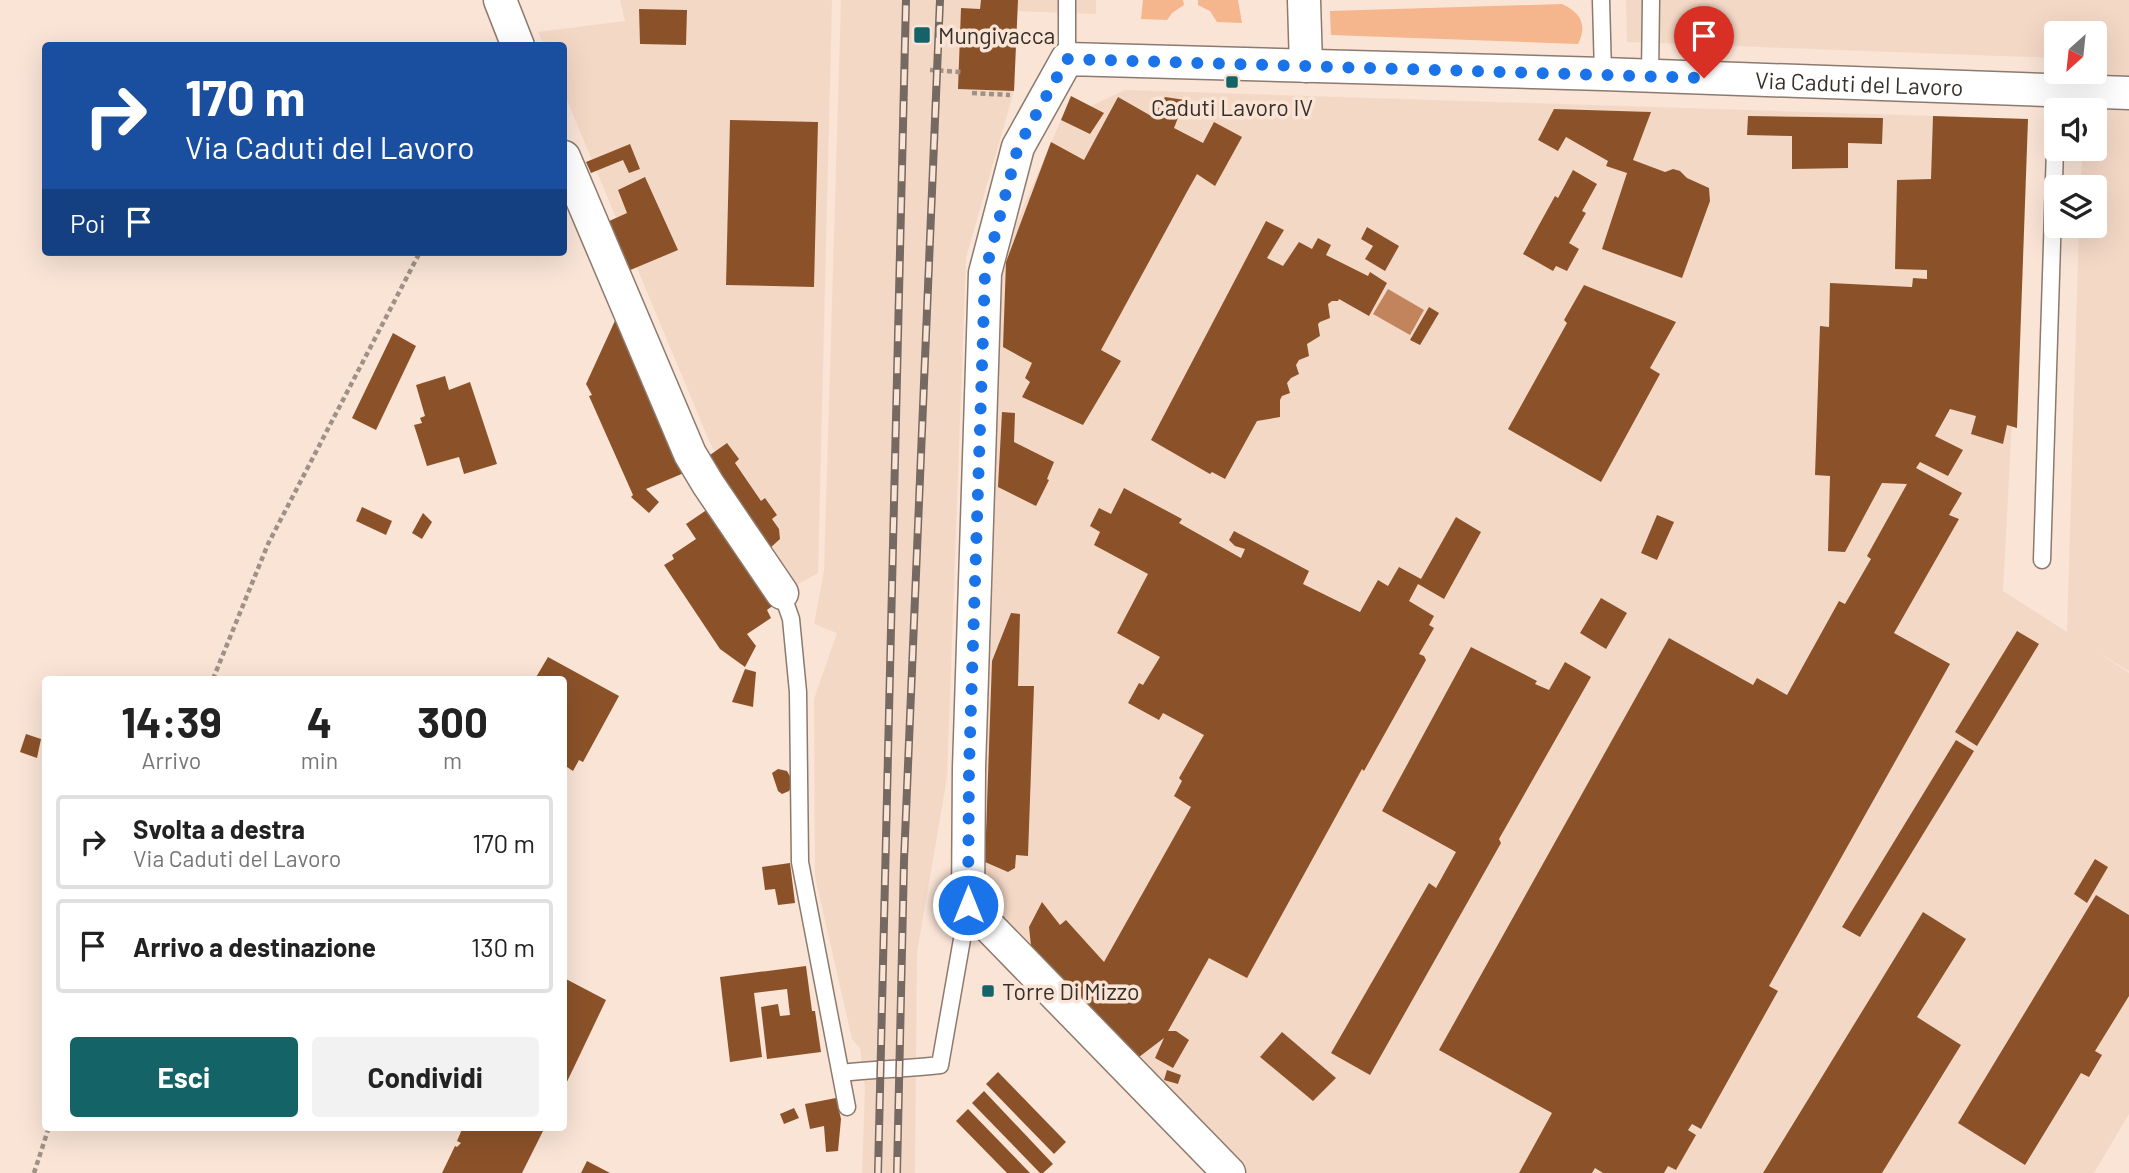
<!DOCTYPE html>
<html lang="it">
<head>
<meta charset="utf-8">
<style>
  body { margin:0; font-family:Barlow,sans-serif; background:#f2f2f2; color:#222; height:100vh; display:flex; flex-direction:column; font-size:26px; white-space:nowrap }
  * { box-sizing:border-box; margin:0 }
  p { font-size:23px; color:#767676 }
  .icon { flex:none; width:38px; height:38px; fill:none; stroke:currentColor; stroke-width:2; stroke-linecap:round; stroke-linejoin:round }
  .map { position:relative; flex:1; overflow:hidden }
  .side { position:absolute; left:42px; top:676px; width:525px; height:455px; display:flex; flex-direction:column; background:#fff; border-radius:7px; box-shadow:0 7px 28px #0002 }
  .side>* { flex:none }
  .guide { position:absolute; left:42px; top:42px; width:525px; height:214px; border-radius:7px; box-shadow:0 7px 28px #0002; background:#1a4fa0; color:#fff; overflow:hidden }
  .needle { width:46px; rotate:207deg }
  .fabs { position:absolute; left:2044px; top:21px; display:grid; gap:14px }
  .fabs a { display:grid; place-items:center; width:63px; height:63px; border-radius:7px; background:#fff; box-shadow:0 7px 28px #0002; font-size:35px }
  .pin { position:absolute; display:grid; place-items:center; width:60px; height:60px; color:#fff; margin:-72px -30px; border-radius:50% 50% 50% 0; rotate:-45deg; box-shadow:0 0 7px #0007 }
  .pin .icon { rotate:45deg }
  .me { position:absolute; width:77px; margin:-38px; rotate:0deg; stroke-linejoin:round; filter:drop-shadow(0 0 5px #0008) }
  .turn { display:flex; align-items:center; gap:24px; height:147px; padding:0 28px; font-size:32px }
  .turn .icon { width:91px; height:91px; stroke-width:2.5 }
  .turn b { display:block; font-size:49px; line-height:60px }
  .then { display:flex; align-items:center; height:66px; padding:0 28px; background:#0003; gap:14px; font-size:26px }
  .eta { display:flex; justify-content:space-evenly; align-items:center; height:119px; text-align:center }
  .eta b { font-size:42px; font-weight:700; line-height:49px }
  .cta { display:flex; gap:14px; margin-top:auto; padding:14px 28px }
  .cta a { flex:1; height:80px; border-radius:7px; background:#146467; color:#fff; font-size:28px; font-weight:700; line-height:80px; text-align:center }
  .cta a+a { background:#f2f2f2; color:#222 }
  ul { padding:0; list-style:none }
  li { display:flex; align-items:center; gap:21px; height:94px; margin:0 14px 10px; padding:0 14px; border:4px solid #e0e0e0; border-radius:7px }
  li div { flex:1 }
  li b { display:block; font-size:26px }
  li em { font-style:normal }
  .map>svg:first-child { display:block }
</style>
</head>
<body>
<div class="map">
<svg width="2129" height="1173" viewBox="0 0 2129 1173">
  <rect width="100%" height="100%" fill="#f9e4d6"/>
  <g fill="#f4d8c6">
    <path d="M620,0H832L818,573L793,587L710,443L564,93V46L544,45L538,32L625,21Z"/>
    <path d="M841,0H1096V14L1017,11L1014,91L966,258L947,778L917,952L915,1173H862L865,1088L860,1048L852,1039L815,877L814,699L837,633L814,624L824,571Z"/>
    <path d="M1626,0H2129V671L2097,652L2129,673V1114L2094,1173H1238L975,902L999,263L1061,120L1125,90L2028,119L2003,591L2067,632L2079,226H2095V187H2081L2082,149H2095V110H2083L2084,72H2095V33H2056V58L1627,42Z"/>
  </g>
  <g fill="#f5b58d">
    <path d="M1143,0H1183L1184,5L1172,13L1167,20L1141,19Z"/>
    <path d="M1198,0H1238L1242,23L1217,22L1210,11L1198,5Z"/>
    <path d="M1562,4C1580,12 1588,25 1578,44L1331,35L1330,11Z"/>
  </g>
  <path fill="#c2845c" d="M1388,289L1424,310L1410,335L1373,314Z"/>
  <g fill="#8b5229">
    <path d="M981,0H1018L1014,91L958,89L961,8L980,9Z"/>
    <path d="M639,9L687,10L686,45L640,44Z"/>
    <path d="M1071,96L1104,113L1090,134L1061,120Z"/>
    <path d="M1118,97L1153,117L1165,97L1185,100L1174,128L1203,143L1214,122L1242,137L1215,186L1197,174L1188,190L1101,350L1121,361L1083,425L1022,397L1030,382L1025,378L1032,363L1003,347L1006,262L1051,142L1084,160Z"/>
    <path d="M1554,109L1651,112L1633,160L1665,172L1673,169L1680,171L1687,178L1709,188L1710,201L1682,278L1602,249L1627,173L1606,166L1608,161L1566,137L1558,151L1538,140Z"/>
    <path d="M1748,116L1883,118L1882,144L1848,143V168L1792,169V136L1747,135Z"/>
    <path d="M1933,116L2028,119L2017,428L2007,425L2003,444L1971,434L1976,416L1950,409L1935,436L1963,450L1948,476L1920,462L1916,468L1962,493L1949,515L1959,519L1894,633L1950,664L1769,986L1778,991L1701,1129L1692,1124L1688,1130L1696,1135L1676,1170L1668,1166L1664,1173H1603L1595,1168L1592,1173H1519L1552,1113L1439,1050L1669,638L1753,685L1757,678L1787,695L1839,601L1845,604L1871,559L1867,556L1907,484L1882,483L1845,552L1828,551L1830,476L1815,475L1820,326L1829,327L1830,283L1912,287L1913,278L1927,279V270L1895,269L1897,180L1931,179Z"/>
    <path d="M730,120L818,122L814,287L726,285Z"/>
    <path d="M630,144L640,169L629,173L623,160L591,173L586,162Z"/>
    <path d="M1573,170L1597,184L1582,211L1586,213L1569,243L1579,249L1567,271L1556,266L1553,271L1523,254L1555,196L1558,198Z"/>
    <path d="M645,177L678,250L628,271L607,222L627,213L618,190Z"/>
    <path d="M1266,221L1284,230L1267,258L1283,266L1299,242L1312,249L1318,238L1331,245L1326,255L1368,276L1370,272L1387,283L1369,316L1339,299L1338,301H1332L1328,304L1330,318L1320,322L1318,324L1320,336L1307,344L1309,356L1299,360L1296,365L1299,374L1291,378L1287,383L1290,393L1282,396L1280,400V417L1257,421L1225,479L1212,472L1210,474L1151,440Z"/>
    <path d="M1367,227L1399,246L1385,271L1365,259L1373,246L1361,239Z"/>
    <path d="M1584,285L1676,322L1650,368L1660,374L1601,482L1508,429L1567,323L1564,320Z"/>
    <path d="M1429,307L1439,313L1420,345L1410,340Z"/>
    <path d="M619,312L691,470L646,489L659,502L649,513L631,497L633,495L589,396L592,395L586,384Z"/>
    <path d="M393,333L416,346L376,430L352,418Z"/>
    <path d="M445,376L449,390L470,382L497,464L464,474L459,457L427,466L414,425L422,423L420,418L425,416L416,385Z"/>
    <path d="M1002,412L1015,413L1014,442L1054,462L1047,479L1049,480L1036,506L998,487Z"/>
    <path d="M727,443L739,459L735,463L761,501L765,498L777,515L772,519L779,529L780,539L769,549L718,475L710,455Z"/>
    <path d="M1124,488L1182,519L1179,523L1241,558L1245,549L1235,546L1229,540L1234,531L1309,571L1303,584L1360,612L1378,580L1388,586L1399,567L1421,579L1456,517L1481,532L1444,599L1418,584L1409,601L1434,616L1429,625L1434,628L1419,654L1424,656L1426,660L1364,771L1362,769L1247,978L1209,958L1168,1031H1176L1189,1040L1173,1068L1155,1058L1164,1038L1139,1057L1123,1040L1115,1044L1031,946L1029,927L1042,902L1060,925L1066,920L1104,962L1191,807L1174,796L1182,781L1179,778L1204,735L1163,713L1159,720L1128,703L1139,683L1143,685L1160,657L1117,633L1148,574L1094,545L1100,532L1090,526L1099,508L1111,514Z"/>
    <path d="M362,507L392,521L386,535L356,521Z"/>
    <path d="M711,507L775,604L767,610L771,618L747,634L756,646L745,667L720,649L664,565L674,559L672,555L696,539L686,524Z"/>
    <path d="M423,513L432,522L422,539L412,533Z"/>
    <path d="M1657,515L1674,522L1657,560L1641,553Z"/>
    <path d="M1601,598L1627,613L1606,649L1580,633Z"/>
    <path d="M1011,613L1020,614L1018,686H1034L1028,856L1016,855L1015,868L1008,872L985,862L992,661Z"/>
    <path d="M2017,631L2039,644L1977,746L1955,732Z"/>
    <path d="M1471,647L1537,681L1535,684L1549,690L1565,662L1591,677L1499,839L1501,843L1370,1075L1331,1053L1429,883L1436,888L1456,852L1382,811Z"/>
    <path d="M548,657L619,696L583,762L579,760L573,771L564,765V679H535Z"/>
    <path d="M745,669L756,672L753,707L732,702Z"/>
    <path d="M26,734L41,739L37,758L20,752Z"/>
    <path d="M1956,740L1974,751L1860,937L1842,927Z"/>
    <path d="M778,769L787,771L791,778L792,786L789,791L782,794L778,791L772,773Z"/>
    <path d="M2095,859L2108,867L2087,903L2074,894Z"/>
    <path d="M790,863L795,903L778,905L775,889L765,890L762,867Z"/>
    <path d="M2096,895L2129,915V996L2095,1051L2102,1055L2089,1077L2081,1073L2025,1165L1958,1123Z"/>
    <path d="M1923,912L1966,939L1917,1017L1961,1045L1882,1173H1763Z"/>
    <path d="M806,966L812,1011H815L821,1052L767,1059L761,1007L778,1004L780,1016L790,1015L787,989L754,993L762,1057L730,1062L720,977Z"/>
    <path d="M564,978L606,1000L564,1088Z"/>
    <path d="M1282,1032L1336,1078L1313,1101L1260,1057Z"/>
    <path d="M1167,1070L1181,1075L1178,1084L1164,1080Z"/>
    <path d="M998,1072L1066,1142L1054,1154L986,1084Z"/>
    <path d="M984,1091L1053,1164L1043,1173H1040L972,1103Z"/>
    <path d="M836,1098L841,1119L838,1151L826,1152L824,1126L810,1129L805,1104Z"/>
    <path d="M794,1108L799,1118L784,1124L780,1114Z"/>
    <path d="M968,1109L1030,1173H1007L956,1121Z"/>
    <path d="M463,1127H545L522,1173H442L455,1146L457,1147L461,1143L457,1141Z"/>
    <path d="M587,1161L610,1173H581Z"/>
  </g>
  <g fill="none" stroke-linecap="round" stroke-linejoin="round">
    <g stroke="#8d7a6e" stroke-width="19">
      <g id="service">
        <path d="M1601,0L1603,74"/>
        <path d="M1067,59V0"/>
        <path d="M1650,76L1651,0"/>
        <path d="M2042,560L2056,117"/>
        <path d="M782,593L791,619L798,692L800,862L847,1107"/>
        <path d="M841,1073C874,1069 907,1069 940,1065L968,905"/>
      </g>
    </g>
    <g stroke="#8d7a6e" stroke-width="35">
      <g id="minor">
        <path d="M500,0L518,46"/>
        <path d="M1304,0L1306,66"/>
        <path d="M564,157L690,454L708,484L782,593"/>
        <path id="s1" d="M1229,1173L968,905L969,768L985,273L1018,147L1067,59L1603,74L2129,93"/>
      </g>
    </g>
    <g stroke="#a09187" stroke-width="4.5" stroke-dasharray="5 3.5" stroke-linecap="butt">
      <path d="M930,70L961,72"/>
      <path d="M972,93L1010,95"/>
      <path d="M213,679L268,544L420,252"/>
      <path d="M34,1173L49,1127"/>
    </g>
    <use href="#service" stroke="#fff" stroke-width="16"/>
    <use href="#minor" stroke="#fff" stroke-width="32"/>
    <g stroke="#756961" stroke-width="8">
      <g id="rail">
        <path d="M878,1173L906,0"/>
        <path d="M897,1173L904,861L940,0"/>
      </g>
    </g>
    <use href="#rail" stroke="#f9e4d6" stroke-width="5" stroke-dasharray="16" stroke-linecap="butt"/>
  </g>
  <g fill="none" stroke-linecap="round" stroke-linejoin="round">
    <path stroke="#1a73e8" stroke-width="12" stroke-dasharray="0 21.6" d="M968,905L969,768L985,273L1018,147L1067,59L1704,78"/>
  </g>
  <g fill="#146467" stroke="#f9e4d6" stroke-width="2.5">
    <rect x="913" y="26" width="18" height="18" rx="3.5"/>
    <rect x="1225" y="75" width="14" height="14" rx="3.5"/>
    <rect x="981" y="984" width="14" height="14" rx="3.5"/>
  </g>
  <g text-anchor="middle" dominant-baseline="central" stroke-width="7" stroke-linejoin="round" paint-order="stroke">
    <g font-size="23" fill="#362e29" stroke="#f9e4d6" text-anchor="start">
      <text x="938" y="35">Mungivacca</text>
      <text x="1232" y="107" text-anchor="middle">Caduti Lavoro IV</text>
      <text x="1002" y="991">Torre Di Mizzo</text>
    </g>
    <g font-size="23" fill="#362e29" stroke="#f9e4d6">
      <text stroke="none"><textPath href="#s1" startOffset="2030">Via Caduti del Lavoro</textPath></text>
    </g>
  </g>
</svg>
<div class="fabs">
<a><svg class="needle" viewBox="-14 -14 28 28"><path d="M0-13l5 13h-10z" fill="#e53935"/><path d="M0 13l5-13h-10z" fill="#767676"/></svg></a>
<a><svg class="icon" aria-label="sound" viewBox="0 0 24 24"><path d="M4 9h4l5-4v14l-5-4H4zM17 9q2 3 0 6"/></svg></a>
<a><svg class="icon" aria-label="layers" viewBox="0 0 24 24"><path d="M12 4l9 5-9 5-9-5zM3 14l9 5 9-5"/></svg></a>
</div>
<div class="pin" style="left:1704px;top:78px;background:#d93025"><svg class="icon" aria-label="arrive" viewBox="0 0 24 24"><path d="M6 21V4h12l-3 4 3 4H6"/></svg></div>
<svg class="me" style="left:968px;top:905px" viewBox="-20 -20 40 40"><circle r="17" fill="#1a73e8" stroke="#fff" stroke-width="3"/><path d="M0-11L8 9 0 5-8 9z" fill="#fff"/></svg>
<div class="guide">
<div class="turn"><svg class="icon" aria-label="right" viewBox="0 0 24 24"><path d="M7 20v-9h11M14 6l5 5-5 5"/></svg><div><b>170 m</b>Via Caduti del Lavoro</div></div>
<div class="then">Poi<svg class="icon" aria-label="arrive" viewBox="0 0 24 24"><path d="M6 21V4h12l-3 4 3 4H6"/></svg></div>
</div>
<section class="side">
<div class="eta">
<div><b>14:39</b><p>Arrivo</p></div>
<div><b>4</b><p>min</p></div>
<div><b>300</b><p>m</p></div>
</div>
<ul>
<li><svg class="icon" aria-label="right" viewBox="0 0 24 24"><path d="M7 20v-9h11M14 6l5 5-5 5"/></svg><div><b>Svolta a destra</b><p>Via Caduti del Lavoro</p></div><em>170 m</em></li>
<li><svg class="icon" aria-label="arrive" viewBox="0 0 24 24"><path d="M6 21V4h12l-3 4 3 4H6"/></svg><div><b>Arrivo a destinazione</b></div><em>130 m</em></li>
</ul>
<div class="cta"><a>Esci</a><a>Condividi</a></div>
</section>
</div>
</body>
</html>
